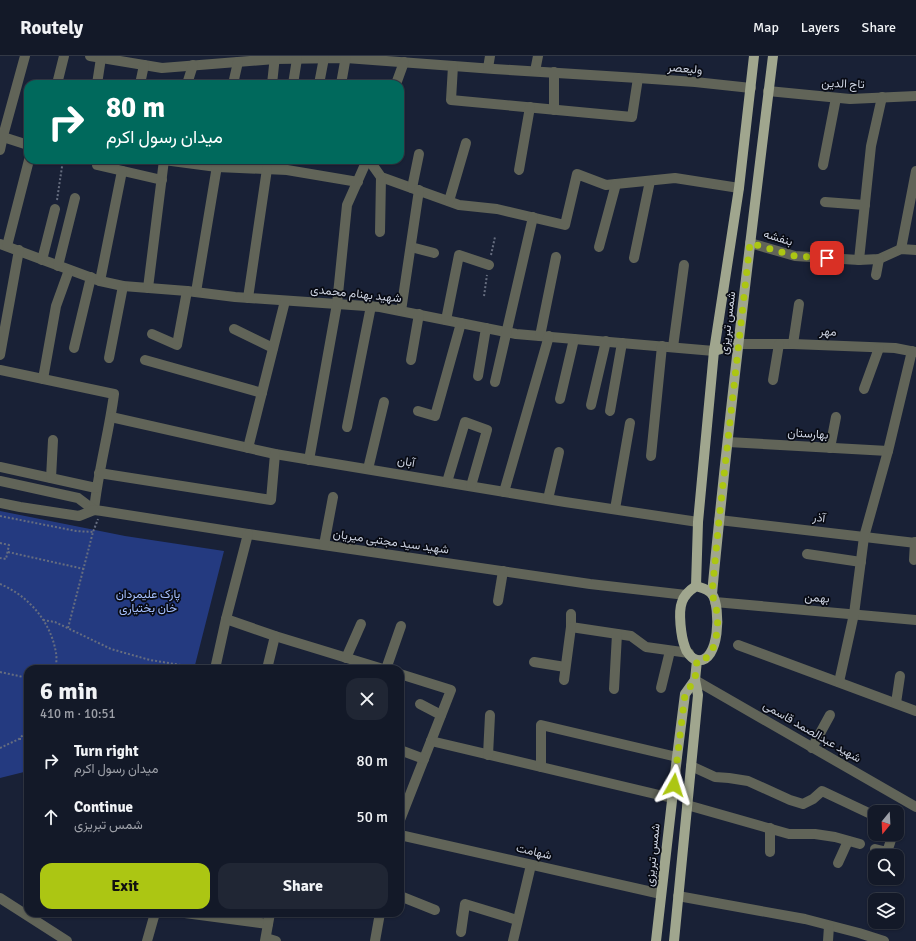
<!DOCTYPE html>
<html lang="en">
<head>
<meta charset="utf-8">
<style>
  body { margin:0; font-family:Signika,Vazirmatn,sans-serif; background:#202634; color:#f1f3f6; height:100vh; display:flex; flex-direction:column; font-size:15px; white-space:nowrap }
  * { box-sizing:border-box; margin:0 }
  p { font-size:13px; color:#9da0a8 }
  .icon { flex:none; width:22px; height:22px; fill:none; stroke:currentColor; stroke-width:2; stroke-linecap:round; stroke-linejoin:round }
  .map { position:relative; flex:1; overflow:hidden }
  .details { position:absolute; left:24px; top:609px; width:380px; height:252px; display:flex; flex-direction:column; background:#131928; border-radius:12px; box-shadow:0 1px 3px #0004,0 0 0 1px #323845 }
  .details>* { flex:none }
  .hud { position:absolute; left:24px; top:24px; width:380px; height:84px; border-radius:12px; box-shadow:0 1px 3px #0004,0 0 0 1px #323845; background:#00695c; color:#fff; overflow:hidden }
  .needle { width:26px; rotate:198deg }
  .tools { position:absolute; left:868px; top:749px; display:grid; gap:8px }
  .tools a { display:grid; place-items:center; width:36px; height:36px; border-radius:8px; background:#131928; box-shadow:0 1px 3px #0004,0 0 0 1px #323845; font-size:20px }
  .pin { position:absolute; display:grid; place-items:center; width:34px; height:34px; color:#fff; margin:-17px; border-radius:8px; box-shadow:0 2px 6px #0006 }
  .me { position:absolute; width:44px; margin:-22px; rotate:6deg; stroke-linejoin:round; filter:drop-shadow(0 0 3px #0008) }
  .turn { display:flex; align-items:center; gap:14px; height:84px; padding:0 16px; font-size:18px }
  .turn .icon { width:52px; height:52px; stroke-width:2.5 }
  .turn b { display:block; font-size:28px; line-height:34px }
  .round { display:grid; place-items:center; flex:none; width:42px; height:42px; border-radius:12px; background:#202634 }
  .head { display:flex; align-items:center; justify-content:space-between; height:68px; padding:0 16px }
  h1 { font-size:24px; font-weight:800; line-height:30px }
  .cta { display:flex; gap:8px; margin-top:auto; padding:8px 16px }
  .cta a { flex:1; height:46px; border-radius:12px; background:#acc613; color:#111; font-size:16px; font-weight:800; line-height:46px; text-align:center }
  .cta a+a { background:#202634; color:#f1f3f6 }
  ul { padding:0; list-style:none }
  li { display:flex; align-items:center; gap:12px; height:56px; padding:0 16px }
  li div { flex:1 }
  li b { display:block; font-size:15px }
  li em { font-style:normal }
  header { display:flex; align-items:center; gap:24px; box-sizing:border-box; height:56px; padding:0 20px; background:#131928; border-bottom:1px solid #323845 }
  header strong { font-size:19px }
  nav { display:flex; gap:22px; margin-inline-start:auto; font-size:14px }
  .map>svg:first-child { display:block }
</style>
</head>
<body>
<header>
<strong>Routely</strong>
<nav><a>Map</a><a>Layers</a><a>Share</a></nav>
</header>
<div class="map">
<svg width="916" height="885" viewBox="0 0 916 885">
  <rect width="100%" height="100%" fill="#192136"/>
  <path fill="#243a80" d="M0,455L125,480L224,495L194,613H28V715L0,722Z"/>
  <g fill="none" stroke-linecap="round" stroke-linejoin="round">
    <g stroke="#666d7f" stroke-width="2" stroke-dasharray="2 2" stroke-linecap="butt">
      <path d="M57,144L63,104"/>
      <path d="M491,199L495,181"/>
      <path d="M484,240L487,219"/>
      <path d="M0,460L76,475L93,476"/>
      <path d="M0,487L9,489L6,503L0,502"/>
      <path d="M8,496L84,513"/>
      <path d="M0,528C29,540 51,566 56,597C57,602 56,608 56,613"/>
      <path d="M43,564L55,566L111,593L150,604L181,609"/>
      <path d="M68,572L93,476L98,463"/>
      <path d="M0,616L28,622"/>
      <path d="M19,683H28"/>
      <path d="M0,692L19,683L28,674"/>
    </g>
    <g stroke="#616458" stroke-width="10">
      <path d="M90,0L162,12L275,3L346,2L494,13L638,22L695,26L751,32"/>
      <path d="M453,10L451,44L632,61L638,22"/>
      <path d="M488,12L490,0"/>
      <path d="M535,15L538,0"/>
      <path d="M57,28L64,0"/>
      <path d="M97,28L101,2"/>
      <path d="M140,28L144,9"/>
      <path d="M187,28L193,9"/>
      <path d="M233,28L238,6"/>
      <path d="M272,28L275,0"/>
      <path d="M293,28L297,3"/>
      <path d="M319,28L324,2"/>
      <path d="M341,28L346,0"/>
      <path d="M396,28L404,6"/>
      <path d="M768,35L850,43L916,40"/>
      <path d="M554,54V16"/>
      <path d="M0,80L28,89"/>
      <path d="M0,94L3,80L25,0"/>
      <path d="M369,104L381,121L459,149L497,153L565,169L577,118L606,129L675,122L739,132"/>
      <path d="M97,109L162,124"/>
      <path d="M823,109L836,42"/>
      <path d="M519,114L530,51"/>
      <path d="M412,132L419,98"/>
      <path d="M449,145L466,87"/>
      <path d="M825,146L865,149"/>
      <path d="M380,176L381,121"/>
      <path d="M750,187L795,200L859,204L879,203L901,193L916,194"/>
      <path d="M0,188L100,225L123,230L187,235L235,241L380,251L516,278L714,295"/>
      <path d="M7,190L29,104"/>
      <path d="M411,191L434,197"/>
      <path d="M599,191L616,128"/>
      <path d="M901,193L916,115"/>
      <path d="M634,202L650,125"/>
      <path d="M42,204L55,153"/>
      <path d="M859,204L871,90L882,41"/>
      <path d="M58,210L75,142"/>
      <path d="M876,219L879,203"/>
      <path d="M100,225L122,115"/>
      <path d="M148,232L164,104L217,111L287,114L358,126"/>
      <path d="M196,236L218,104"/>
      <path d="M248,242L267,113"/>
      <path d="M401,255L419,134"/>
      <path d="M446,264L459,199L489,209"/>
      <path d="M234,273L273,292"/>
      <path d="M152,278L177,289L187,235"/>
      <path d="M540,280L556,201"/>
      <path d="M738,288H793L895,292L916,296"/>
      <path d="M793,288L799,248"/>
      <path d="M673,291L684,209"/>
      <path d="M74,292L91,221"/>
      <path d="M0,299L19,194"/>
      <path d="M109,302L123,230"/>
      <path d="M145,304L262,337"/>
      <path d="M411,304L419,258"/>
      <path d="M0,314L114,338C109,377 98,415 94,454"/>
      <path d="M478,320L486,272"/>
      <path d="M43,323L56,250L69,214"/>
      <path d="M773,324L779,288"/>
      <path d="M495,326L533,161"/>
      <path d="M864,333L879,292"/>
      <path d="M560,343L574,283"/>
      <path d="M591,349L606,285"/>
      <path d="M418,355L435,360L461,267"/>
      <path d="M610,355L622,287"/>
      <path d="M111,361L275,398L565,446L698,466"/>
      <path d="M347,371L371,250"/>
      <path d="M728,386L888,395"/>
      <path d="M248,392L285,245"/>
      <path d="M830,392L836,361"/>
      <path d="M651,400L662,290"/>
      <path d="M309,404L337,248L347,149L367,104"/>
      <path d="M0,411L96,432"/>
      <path d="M368,413L384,346"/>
      <path d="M99,417L271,444L275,398"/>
      <path d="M51,422L53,384"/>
      <path d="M0,425L78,442L94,454L102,455L248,478L590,528L686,539"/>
      <path d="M447,426L465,366L487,374L471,430"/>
      <path d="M504,436L549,280"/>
      <path d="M548,443L559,396"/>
      <path d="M0,447L20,451L79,460L94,454"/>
      <path d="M615,453L630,367"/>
      <path d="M719,464L916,487"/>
      <path d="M324,489L333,441"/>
      <path d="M807,498L861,506"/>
      <path d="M914,504L915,486"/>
      <path d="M498,545L503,515"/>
      <path d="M715,546L916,564"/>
      <path d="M571,558V571L631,580L646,591L689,597"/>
      <path d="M226,563L275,580L383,613"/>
      <path d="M738,589L916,655"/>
      <path d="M346,602L361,568"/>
      <path d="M534,606L565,611"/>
      <path d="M215,613L226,563L248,478"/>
      <path d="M267,613L275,580"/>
      <path d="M386,613L401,570"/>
      <path d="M400,618L451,634L400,764"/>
      <path d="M564,624L571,571"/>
      <path d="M695,624L916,751"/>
      <path d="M839,626L854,558L864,481L888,395L912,295"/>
      <path d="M661,632L670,595"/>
      <path d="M614,633L617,578"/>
      <path d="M896,647L900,620"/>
      <path d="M420,648L441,659"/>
      <path d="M431,685L672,742"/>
      <path d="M812,692L830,659"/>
      <path d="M400,694L424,703"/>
      <path d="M488,699L490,659"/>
      <path d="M691,710L715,721L729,722L748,725L790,744L803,748L813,743L822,735L875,760"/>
      <path d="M541,711V669L677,701"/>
      <path d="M687,749L789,778H815L835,781L860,788"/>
      <path d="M770,772V796"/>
      <path d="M400,779L661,838"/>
      <path d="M875,793L887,796L893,778"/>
      <path d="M838,807L848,785"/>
      <path d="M400,840L435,854"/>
      <path d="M678,840L805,863L859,877L884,885"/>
      <path d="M0,842L67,885"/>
      <path d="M185,857L268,868"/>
      <path d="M461,876L465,848L517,864"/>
      <path d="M266,882L276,885"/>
      <path d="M147,885L155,857"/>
      <path d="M265,885L270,857"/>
      <path d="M375,885L380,857"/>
      <path d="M513,885L531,809"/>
      <path d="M828,885L829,870"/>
    </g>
    <g stroke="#a0a68e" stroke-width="10">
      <path d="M714,295L738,288"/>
      <path d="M696,530L698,466L714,295L739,132L754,0"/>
      <path d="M696,530C702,532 708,533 712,538C721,551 720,608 697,604C692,603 686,596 685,591C681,581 678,556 682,546C684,539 690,534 696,530Z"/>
      <path d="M712,538C729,358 751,179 773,0"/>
      <path d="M656,885L677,701L685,638L695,624"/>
      <path d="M674,885L698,639L695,624L697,604"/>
    </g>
  </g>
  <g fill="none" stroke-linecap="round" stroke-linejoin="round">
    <path stroke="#acc613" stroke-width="7" stroke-dasharray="0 12.6" d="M674,729L685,638L695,624L697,604C700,604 703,604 706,602C716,596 719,568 717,557C716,550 714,544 712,538L719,464L750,187L795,200L827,202"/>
  </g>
  <g text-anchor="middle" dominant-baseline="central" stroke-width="3.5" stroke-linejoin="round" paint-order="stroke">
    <g font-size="12" fill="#ccd2e0" stroke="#080b14">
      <text transform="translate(685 13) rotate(5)">ولیعصر</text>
      <text transform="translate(843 28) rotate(2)">تاج الدین</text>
      <text transform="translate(778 182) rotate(17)">بنفشه</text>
      <text transform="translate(356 238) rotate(6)">شهید بهنام محمدی</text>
      <text transform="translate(728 267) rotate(-83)">شمس تبریزی</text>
      <text transform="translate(828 276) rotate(3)">مهر</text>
      <text transform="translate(808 378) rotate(3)">بهارستان</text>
      <text transform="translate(406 406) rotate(9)">آبان</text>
      <text transform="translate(819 462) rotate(7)">آذر</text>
      <text transform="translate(391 486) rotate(8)">شهید سید مجتبی میریان</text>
      <text transform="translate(817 542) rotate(5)">بهمن</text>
      <text transform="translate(812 676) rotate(30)">شهید عبدالصمد قاسمی</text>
      <text transform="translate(534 796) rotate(13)">شهامت</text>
      <text transform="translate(653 799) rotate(-84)">شمس تبریزی</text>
    </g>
    <g font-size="12" fill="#a6c0fe" stroke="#080b14">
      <text x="148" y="538">پارک علیمردان<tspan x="148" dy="14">خان بختیاری</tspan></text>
    </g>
  </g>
</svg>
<div class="tools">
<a><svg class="needle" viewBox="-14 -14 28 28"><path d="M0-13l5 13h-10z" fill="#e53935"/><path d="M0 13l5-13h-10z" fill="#9da0a8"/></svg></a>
<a><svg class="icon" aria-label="search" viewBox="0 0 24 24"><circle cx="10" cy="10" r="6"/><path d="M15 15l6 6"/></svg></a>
<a><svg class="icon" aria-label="layers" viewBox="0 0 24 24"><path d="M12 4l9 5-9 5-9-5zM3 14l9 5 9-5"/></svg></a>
</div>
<div class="pin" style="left:827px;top:202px;background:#d93025"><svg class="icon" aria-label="arrive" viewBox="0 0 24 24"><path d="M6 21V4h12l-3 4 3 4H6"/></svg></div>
<svg class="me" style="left:674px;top:729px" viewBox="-20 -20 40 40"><path d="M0-17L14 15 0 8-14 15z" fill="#acc613" stroke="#fff" stroke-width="4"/></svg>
<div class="hud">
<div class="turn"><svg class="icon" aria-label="right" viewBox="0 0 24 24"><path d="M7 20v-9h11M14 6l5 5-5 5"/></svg><div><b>80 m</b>میدان رسول اکرم</div></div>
</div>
<section class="details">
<div class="head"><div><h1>6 min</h1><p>410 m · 10:51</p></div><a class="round"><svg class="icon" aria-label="close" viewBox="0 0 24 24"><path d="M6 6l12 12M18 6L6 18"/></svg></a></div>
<ul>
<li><svg class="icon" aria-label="right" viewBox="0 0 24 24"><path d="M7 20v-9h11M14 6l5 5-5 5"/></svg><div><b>Turn right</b><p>میدان رسول اکرم</p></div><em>80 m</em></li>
<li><svg class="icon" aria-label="ahead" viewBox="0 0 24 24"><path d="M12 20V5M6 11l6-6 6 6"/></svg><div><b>Continue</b><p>شمس تبریزی</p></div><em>50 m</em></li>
</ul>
<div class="cta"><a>Exit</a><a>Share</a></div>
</section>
</div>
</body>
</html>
